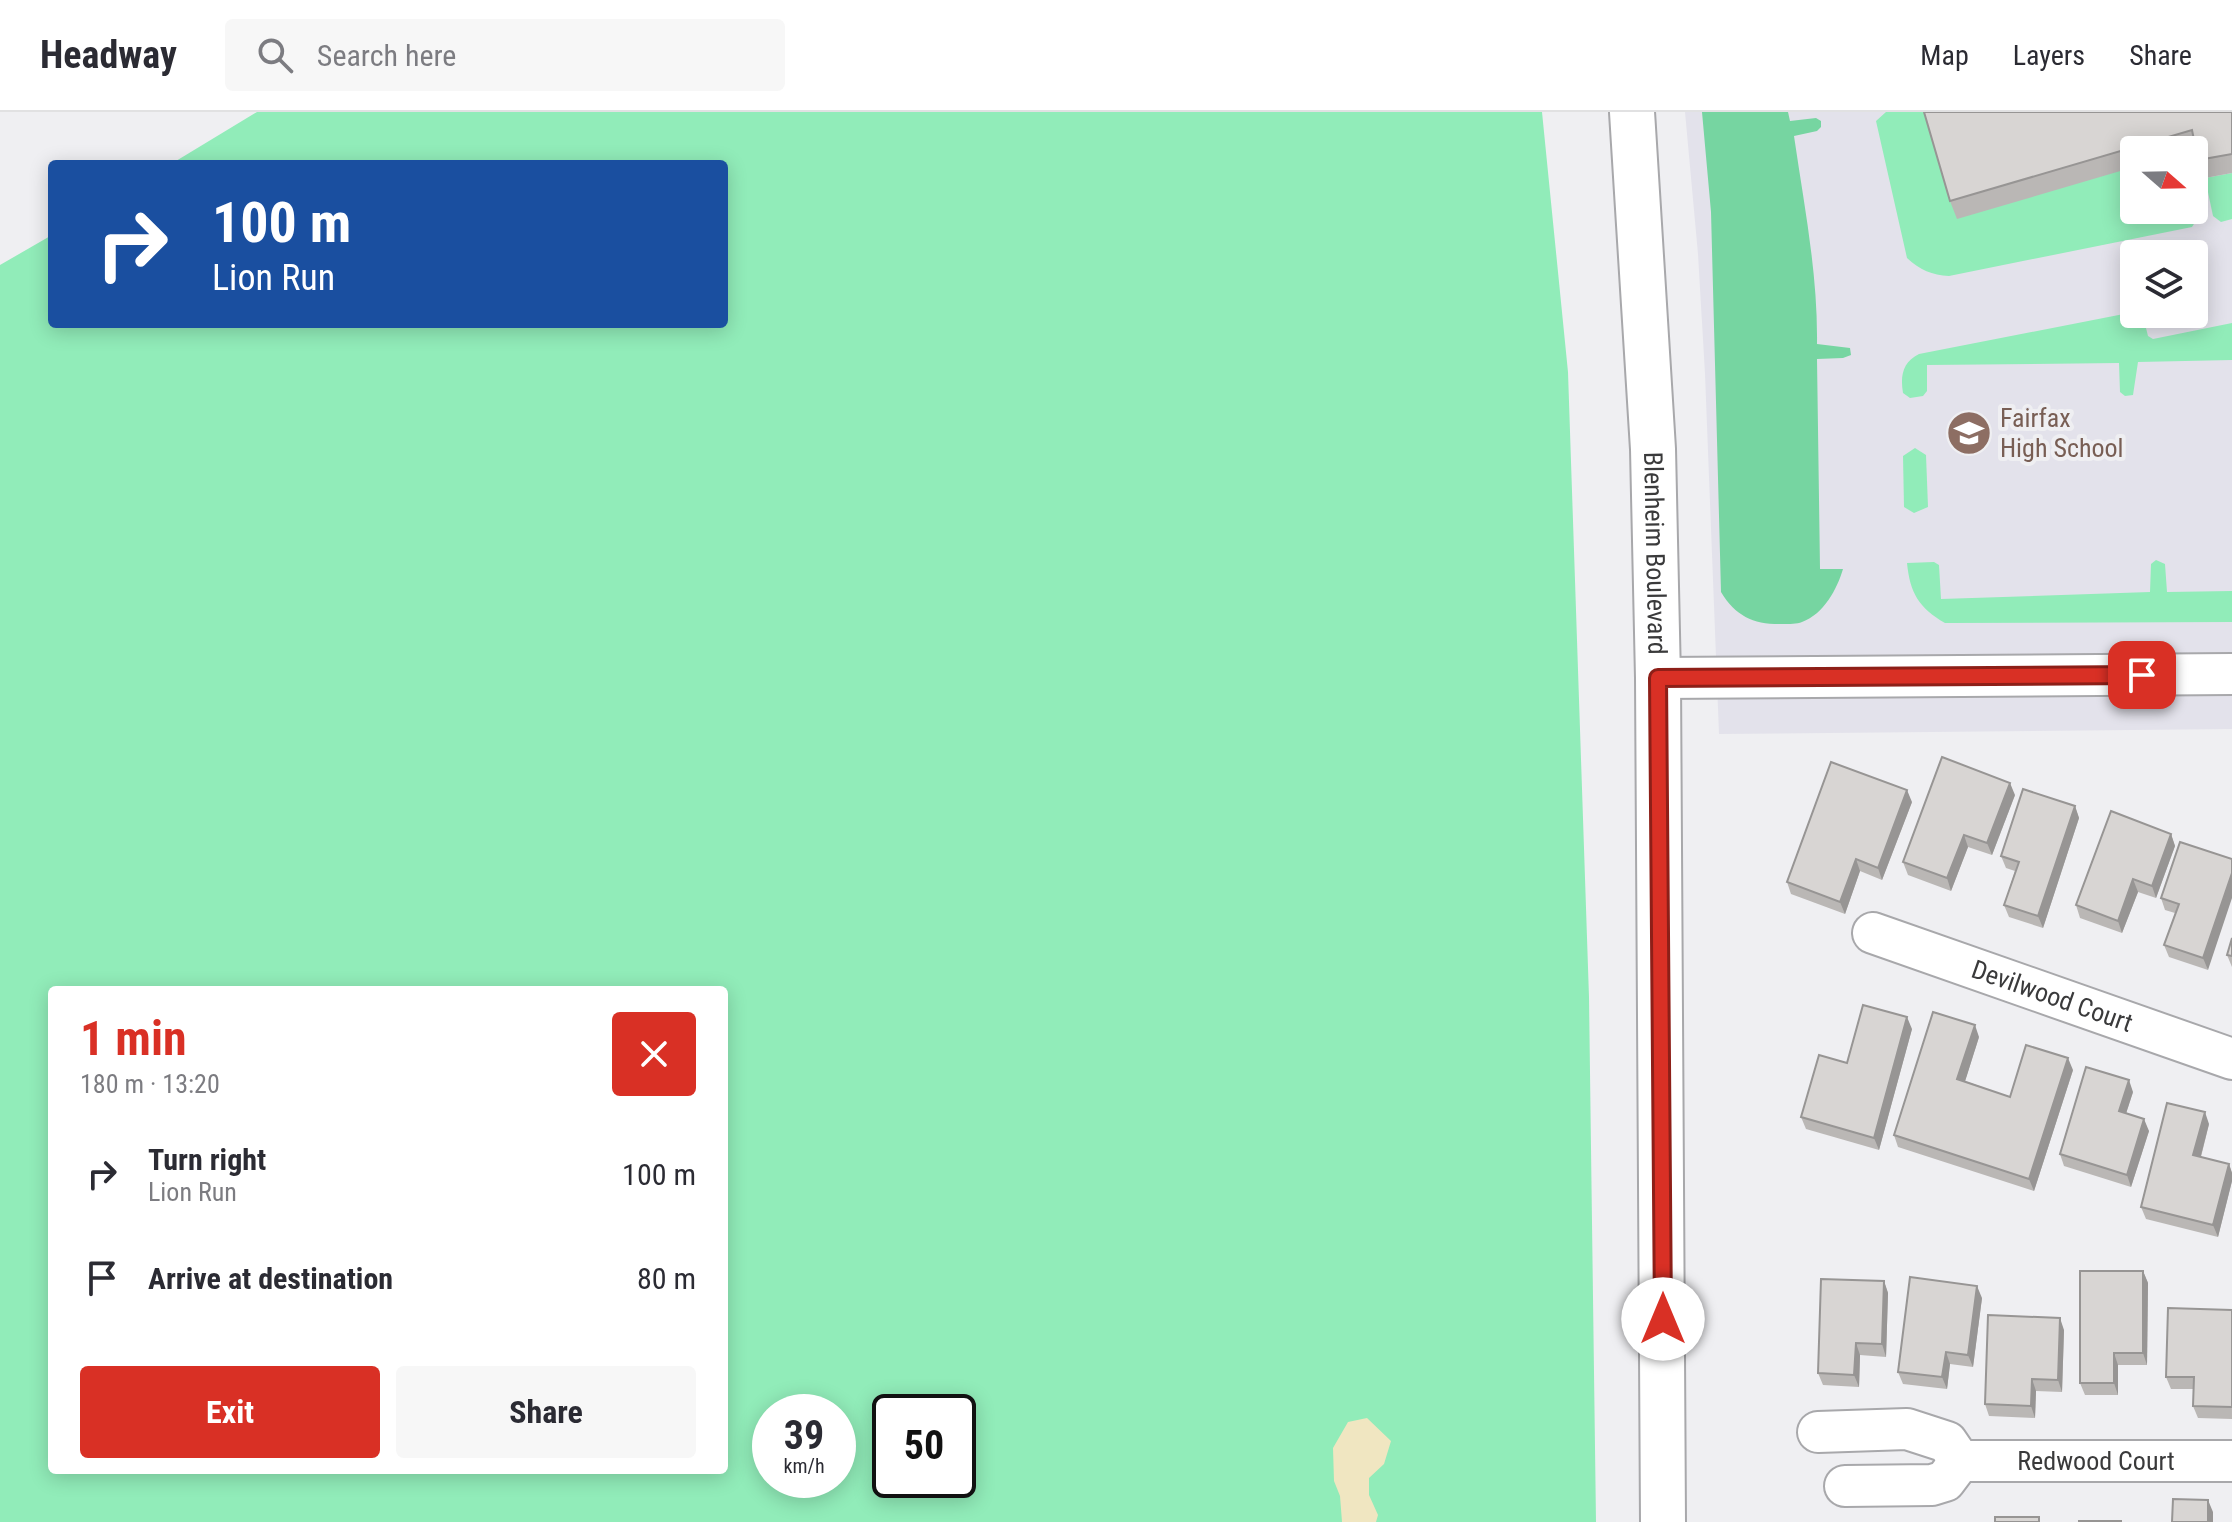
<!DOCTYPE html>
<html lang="en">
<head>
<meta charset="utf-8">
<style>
  body { margin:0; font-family:"Roboto Condensed",sans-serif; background:#f7f7f7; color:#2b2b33; height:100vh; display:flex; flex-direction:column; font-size:30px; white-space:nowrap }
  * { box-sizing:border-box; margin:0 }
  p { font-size:26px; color:#7c7c81 }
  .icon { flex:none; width:44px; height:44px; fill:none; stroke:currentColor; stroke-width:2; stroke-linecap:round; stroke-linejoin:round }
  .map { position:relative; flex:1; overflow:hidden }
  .panel { position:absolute; left:48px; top:874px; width:680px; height:488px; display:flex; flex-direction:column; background:#fff; border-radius:8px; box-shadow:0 4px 20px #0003 }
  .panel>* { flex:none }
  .guide { position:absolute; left:48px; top:48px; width:680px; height:168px; border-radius:8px; box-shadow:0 4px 20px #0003; background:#1a4fa0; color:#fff; overflow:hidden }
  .needle { width:52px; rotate:110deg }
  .tools { position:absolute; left:2120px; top:24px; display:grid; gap:16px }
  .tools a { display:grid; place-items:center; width:88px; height:88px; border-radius:8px; background:#fff; box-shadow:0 4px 20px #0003; font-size:40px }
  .speed { position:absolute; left:752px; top:1282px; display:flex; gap:16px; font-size:40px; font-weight:700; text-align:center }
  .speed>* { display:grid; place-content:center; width:104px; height:104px; border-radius:50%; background:#fff; box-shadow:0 4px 20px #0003; line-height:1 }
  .speed small { font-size:20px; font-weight:400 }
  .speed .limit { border:4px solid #111; border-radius:12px; background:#fff; color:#111 }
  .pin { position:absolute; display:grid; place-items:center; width:68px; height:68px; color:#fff; margin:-34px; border-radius:16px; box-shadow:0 4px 12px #0006 }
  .me { position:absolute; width:88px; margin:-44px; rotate:0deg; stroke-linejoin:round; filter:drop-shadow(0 0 6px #0008) }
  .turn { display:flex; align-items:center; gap:28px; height:168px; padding:0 32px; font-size:36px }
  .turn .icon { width:104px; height:104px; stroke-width:2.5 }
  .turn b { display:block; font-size:56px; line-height:68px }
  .round { display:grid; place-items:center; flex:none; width:84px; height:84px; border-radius:8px; background:#f7f7f7 }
  .summary { display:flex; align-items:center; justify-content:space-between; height:136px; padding:0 32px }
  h1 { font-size:48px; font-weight:700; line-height:60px; color:#d93025 }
  .action { display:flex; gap:16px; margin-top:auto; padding:16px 32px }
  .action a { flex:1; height:92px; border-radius:8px; background:#d93025; color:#fff; font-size:32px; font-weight:700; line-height:92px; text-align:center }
  .action a+a { background:#f7f7f7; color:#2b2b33 }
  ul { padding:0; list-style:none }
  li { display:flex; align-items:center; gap:24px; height:104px; padding:0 32px }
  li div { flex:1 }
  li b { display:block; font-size:30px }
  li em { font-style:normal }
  header { display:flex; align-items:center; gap:48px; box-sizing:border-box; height:112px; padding:0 40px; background:#fff; border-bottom:2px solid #e1e1e2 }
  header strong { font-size:38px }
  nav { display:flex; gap:44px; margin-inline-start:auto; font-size:28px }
  .search { width:560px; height:72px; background:#f7f7f7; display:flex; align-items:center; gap:20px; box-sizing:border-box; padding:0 28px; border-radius:8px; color:#7c7c81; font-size:30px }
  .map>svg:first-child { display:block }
</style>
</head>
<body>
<header>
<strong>Headway</strong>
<div class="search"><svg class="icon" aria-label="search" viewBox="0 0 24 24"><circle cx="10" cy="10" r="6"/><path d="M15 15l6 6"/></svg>Search here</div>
<nav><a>Map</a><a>Layers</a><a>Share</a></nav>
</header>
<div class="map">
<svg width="2232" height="1410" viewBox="0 0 2232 1410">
  <rect width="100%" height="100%" fill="#efeff2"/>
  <path fill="#e3e2eb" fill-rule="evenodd" d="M1685,0H2232V617L1719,622L1705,262L1698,142ZM2134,38H2194V98H2134ZM2134,142H2194V202H2134Z"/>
  <g fill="#91ecb9" fill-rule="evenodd">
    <path d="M257,0H1542L1568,260L1589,885L1596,1410H0V153L52,123V212H724V52H171ZM52,878H724V1358H52ZM770,1300H838V1368H770ZM890,1300H958V1368H890Z"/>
    <path d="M1886,0H1938L2134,54V98H2194V94L2197,107L2192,115L1949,164C1932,163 1920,158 1907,146L1876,9Z"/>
    <path d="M2232,61V107L2221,110L2213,104L2205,66Z"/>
    <path d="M2134,200L2143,204L2148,224L2153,227L2232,211V248L2138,250L2133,283L2125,284L2120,280L2119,251L1927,253V279L1923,284L1910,286L1903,281C1900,263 1903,250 1919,242Z"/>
    <path d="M1915,336L1926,343L1928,395L1914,401L1904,395L1903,344Z"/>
    <path d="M2156,448L2165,452L2167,480L2232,479V510L1945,511C1919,496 1910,481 1907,451L1934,450L1939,453L1941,487L2150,480L2151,452Z"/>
  </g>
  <path fill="#76d5a1" d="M1702,0H1788L1790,9L1816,6L1821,9V15L1817,19L1794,24C1804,93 1818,162 1817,232L1850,236L1851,243L1843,246L1817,247L1820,457H1843C1837,477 1824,502 1802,510C1797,512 1789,512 1784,512C1755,513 1736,505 1721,480L1711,100Z"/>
  <path fill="#f0e6c1" d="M1367,1306L1391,1329L1384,1352L1369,1366V1383L1378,1403L1376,1410H1342L1340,1384L1334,1369L1333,1336L1348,1310Z"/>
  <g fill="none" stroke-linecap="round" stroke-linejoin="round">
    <g stroke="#a8a8ab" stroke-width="44">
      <g id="minor">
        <path d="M1658,566L2232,562"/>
        <path id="s1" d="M1873,821L2232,947"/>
        <path d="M1818,1320L1907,1317L1947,1330L1960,1349"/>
        <path id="s2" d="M1960,1349H2232"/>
        <path d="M1845,1374L1932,1373L1945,1369L1960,1349"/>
      </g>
    </g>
    <g stroke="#a8a8ab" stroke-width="48">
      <g id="major">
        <path id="s3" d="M1632,0L1653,337L1658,566L1663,1410"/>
      </g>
    </g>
    <use href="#minor" stroke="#fff" stroke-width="40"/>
    <use href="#major" stroke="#fff" stroke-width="44"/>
  </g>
  <g fill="#bab7b5">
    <path d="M2232,0V61L2205,66L2196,37L2191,38H2134V55L1957,107L1950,89Z"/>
    <path d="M2015,683L1992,743L1968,735L1951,779L1908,763L1903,750Z"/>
    <path d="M1912,690L1882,768L1860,759L1845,802L1791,782L1787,770Z"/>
    <path d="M2075,694L2079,706L2043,816L2009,805L2004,793L2015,759L2006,756L2001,744Z"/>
    <path d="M2171,722L2175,734L2156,786L2138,780L2122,821L2080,806L2076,793Z"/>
    <path d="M2180,730L2208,858L2169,845L2164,833L2175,801L2165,798L2161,786Z"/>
    <path d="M2232,826V855L2227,843Z"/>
    <path d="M1912,917L1879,1038L1806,1017L1801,1005L1847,951Z"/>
    <path d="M1979,925L1965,969L2010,985L2073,958L2034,1079L1898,1035L1894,1023Z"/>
    <path d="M2133,980L2126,1001L2149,1019L2131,1075L2064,1054L2060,1042Z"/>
    <path d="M2209,1012L2201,1045L2229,1052L2232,1061V1069L2218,1125L2146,1107L2141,1095Z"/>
    <path d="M2143,1159L2148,1171L2147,1253H2118V1283H2085L2080,1271Z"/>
    <path d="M1884,1169L1888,1181L1886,1245L1860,1243L1859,1275L1823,1273L1818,1261Z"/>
    <path d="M1982,1186L1973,1255L1950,1252L1947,1277L1903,1272L1898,1260Z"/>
    <path d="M2232,1198V1307L2198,1306L2193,1294L2194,1277H2171L2166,1265Z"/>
    <path d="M2064,1218L2062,1280L2036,1279L2035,1306L1989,1304L1985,1292Z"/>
  </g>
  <g fill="#979594">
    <path d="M2010,671L2015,683L1992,743L1987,731Z"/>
    <path d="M1907,678L1912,690L1882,768L1878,756Z"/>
    <path d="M2075,694L2079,706L2043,816L2038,804Z"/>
    <path d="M2171,722L2175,734L2156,786L2152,774Z"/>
    <path d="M1964,723L1968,735L1951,779L1947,766Z"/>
    <path d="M1856,747L1860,759L1845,802L1840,790Z"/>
    <path d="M2232,761V786L2208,858L2203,846Z"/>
    <path d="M2133,767L2138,780L2122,821L2118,809Z"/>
    <path d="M1907,905L1912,917L1879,1038L1874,1026Z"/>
    <path d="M1975,913L1979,925L1962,979L1957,967Z"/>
    <path d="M2068,946L2073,958L2034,1079L2029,1067Z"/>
    <path d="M2129,968L2133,980L2123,1011L2119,999Z"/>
    <path d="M2205,1000L2209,1012L2198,1055L2193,1043Z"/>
    <path d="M2144,1007L2149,1019L2131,1075L2127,1063Z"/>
    <path d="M2229,1052L2232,1061V1069L2218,1125L2213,1113Z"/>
    <path d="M2143,1159L2148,1171L2147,1253L2143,1241Z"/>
    <path d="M1884,1169L1888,1181L1886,1245L1882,1232Z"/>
    <path d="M1977,1174L1982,1186L1973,1255L1968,1243Z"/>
    <path d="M2060,1206L2064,1218L2062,1280L2058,1268Z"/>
    <path d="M1856,1231L1860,1243L1859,1275L1854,1263Z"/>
    <path d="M1946,1240L1950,1252L1947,1277L1942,1265Z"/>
    <path d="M2114,1241L2118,1253V1283L2114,1271Z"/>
    <path d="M2032,1267L2036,1279L2035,1306L2031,1294Z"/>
    <path d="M2208,1388L2213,1400V1410H2208Z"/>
  </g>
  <g fill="#d8d5d3" stroke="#979594" stroke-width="2">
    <path d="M1924,0H2232V42L2198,48L2192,18L1950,89Z"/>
    <path d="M1942,645L2010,671L1987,731L1964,723L1947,766L1903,750Z"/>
    <path d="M1831,650L1907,678L1878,756L1856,747L1840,790L1787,770Z"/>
    <path d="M2023,677L2075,694L2038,804L2004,793L2019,750L2001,744Z"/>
    <path d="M2111,699L2171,722L2152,774L2133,767L2118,809L2076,793Z"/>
    <path d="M2180,730L2232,747V761L2203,846L2164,833L2179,792L2161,786Z"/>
    <path d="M2232,826V844L2227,843Z"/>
    <path d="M1863,893L1907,905L1874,1026L1801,1005L1819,943L1847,951Z"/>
    <path d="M1933,900L1975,913L1957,967L2010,985L2026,933L2068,946L2029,1067L1894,1023Z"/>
    <path d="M2086,955L2129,968L2119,999L2144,1007L2127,1063L2060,1042Z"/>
    <path d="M2167,991L2205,1000L2193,1043L2229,1052L2213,1113L2141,1095Z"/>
    <path d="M2080,1159H2143V1241H2114V1271H2080Z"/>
    <path d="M1910,1165L1977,1174L1968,1243L1946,1240L1942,1265L1898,1260Z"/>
    <path d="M1821,1167L1884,1169L1882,1232L1856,1231L1854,1263L1818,1261Z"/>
    <path d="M2168,1196L2232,1198V1295L2193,1294L2194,1265H2166Z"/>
    <path d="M1988,1203L2060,1206L2058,1268L2032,1267L2031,1294L1985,1292Z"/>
    <path d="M2173,1387L2208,1388V1410H2172Z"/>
    <rect x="1995" y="1405" width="44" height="5"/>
    <rect x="2079" y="1409" width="42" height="1"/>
  </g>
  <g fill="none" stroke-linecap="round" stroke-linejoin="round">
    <g stroke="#8d1f18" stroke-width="20">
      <path id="route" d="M1663,1207L1658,566L2142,563"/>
    </g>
    <use href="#route" stroke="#d93025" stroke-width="14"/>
  </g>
  <defs>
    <g id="school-disc" transform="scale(2.3)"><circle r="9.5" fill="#8d6e63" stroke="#efeff2"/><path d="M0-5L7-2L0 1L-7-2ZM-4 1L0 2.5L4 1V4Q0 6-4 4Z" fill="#fff"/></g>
  </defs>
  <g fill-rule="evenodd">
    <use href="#school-disc" x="1969" y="321"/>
  </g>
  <g text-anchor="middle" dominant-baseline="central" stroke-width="8" stroke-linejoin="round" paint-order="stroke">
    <g font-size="26" fill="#785e54" stroke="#efeff2" text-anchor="start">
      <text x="2000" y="306">Fairfax<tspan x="2000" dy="30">High School</tspan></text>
    </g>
    <g font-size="26" fill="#3a3a3b" stroke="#efeff2">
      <text stroke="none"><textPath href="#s3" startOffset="442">Blenheim Boulevard</textPath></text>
      <text stroke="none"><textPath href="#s1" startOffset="190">Devilwood Court</textPath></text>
      <text stroke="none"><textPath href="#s2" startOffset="136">Redwood Court</textPath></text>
    </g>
  </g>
</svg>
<div class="tools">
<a><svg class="needle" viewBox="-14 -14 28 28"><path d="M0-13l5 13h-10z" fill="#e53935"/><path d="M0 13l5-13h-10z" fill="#7c7c81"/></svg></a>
<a><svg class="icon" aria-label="layers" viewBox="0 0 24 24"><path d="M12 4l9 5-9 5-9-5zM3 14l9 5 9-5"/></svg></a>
</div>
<div class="speed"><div>39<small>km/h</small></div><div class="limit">50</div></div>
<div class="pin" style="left:2142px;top:563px;background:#d93025"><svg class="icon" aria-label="arrive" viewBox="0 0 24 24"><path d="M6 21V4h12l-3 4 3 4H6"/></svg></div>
<svg class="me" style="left:1663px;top:1207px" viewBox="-20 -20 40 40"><circle r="19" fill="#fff"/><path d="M0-13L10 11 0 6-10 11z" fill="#d93025"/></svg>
<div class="guide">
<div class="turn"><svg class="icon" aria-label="right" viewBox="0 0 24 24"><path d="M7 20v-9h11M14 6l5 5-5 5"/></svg><div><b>100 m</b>Lion Run</div></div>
</div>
<section class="panel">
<div class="summary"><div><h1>1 min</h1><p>180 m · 13:20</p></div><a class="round" style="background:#d93025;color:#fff"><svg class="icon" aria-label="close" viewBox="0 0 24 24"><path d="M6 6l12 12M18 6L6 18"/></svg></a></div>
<ul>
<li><svg class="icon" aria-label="right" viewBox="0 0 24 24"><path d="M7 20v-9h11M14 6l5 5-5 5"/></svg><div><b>Turn right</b><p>Lion Run</p></div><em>100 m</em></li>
<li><svg class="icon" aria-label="arrive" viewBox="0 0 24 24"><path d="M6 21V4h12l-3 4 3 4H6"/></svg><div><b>Arrive at destination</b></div><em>80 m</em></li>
</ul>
<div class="action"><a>Exit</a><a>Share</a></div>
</section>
</div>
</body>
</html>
